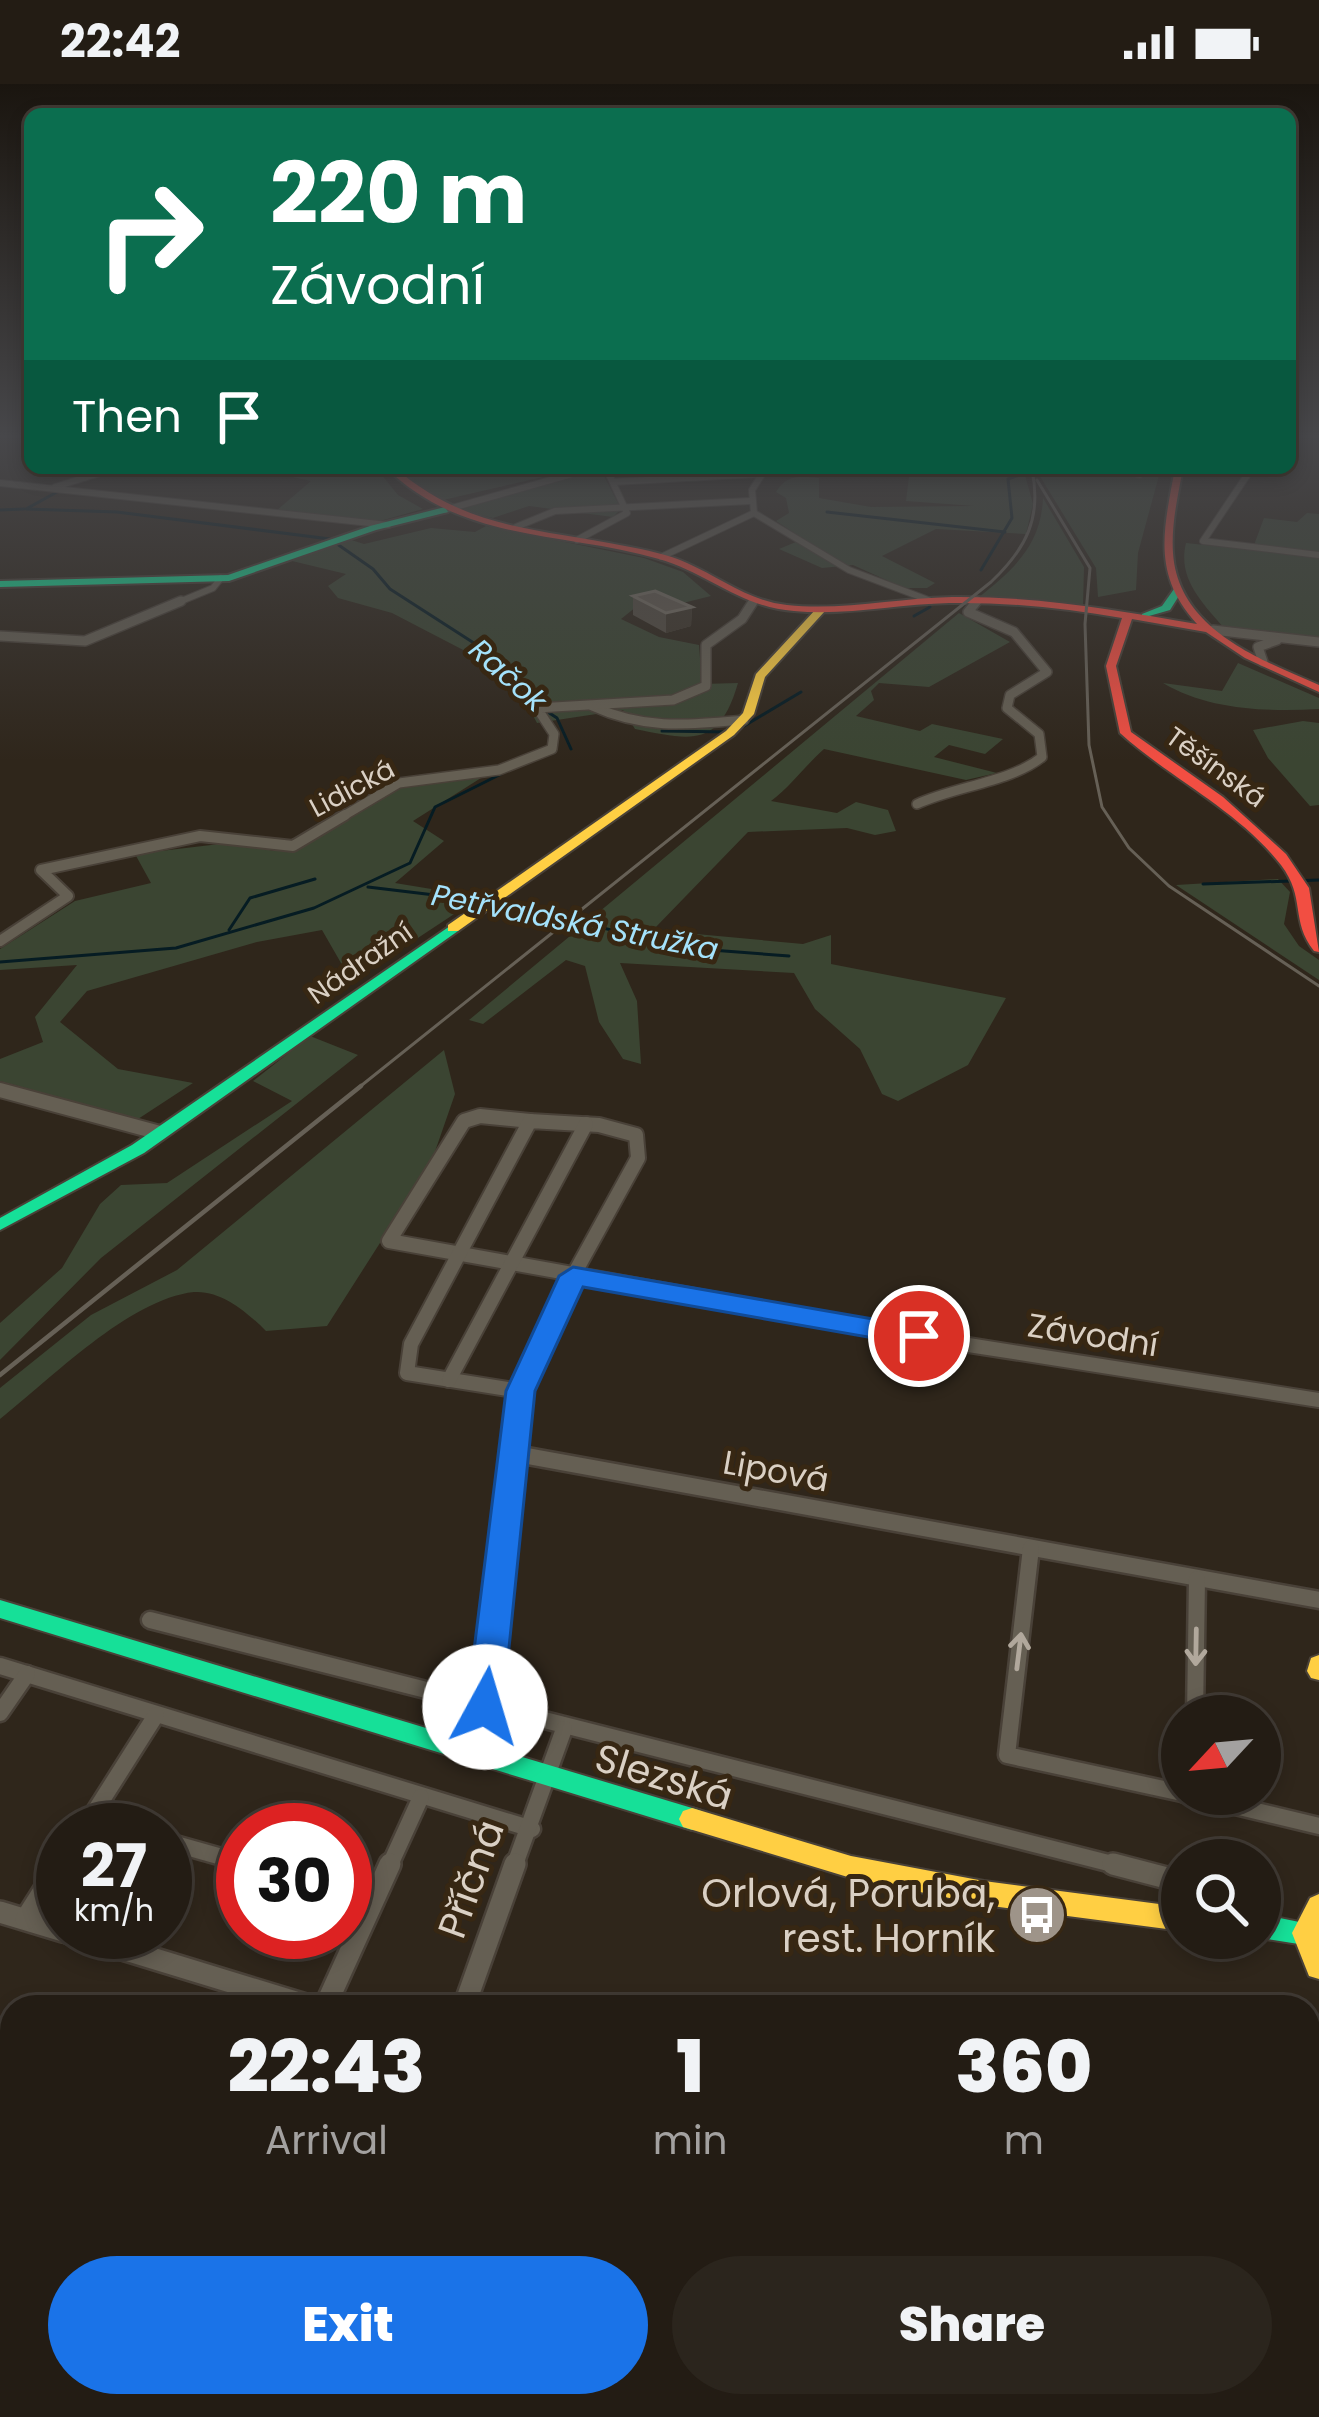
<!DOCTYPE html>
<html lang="en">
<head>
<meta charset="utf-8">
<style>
  body { margin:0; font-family:Poppins,sans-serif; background:#2b251d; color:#f1f3f6; height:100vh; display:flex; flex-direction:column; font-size:45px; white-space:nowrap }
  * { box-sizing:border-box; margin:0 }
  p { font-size:39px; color:#a3a1a0 }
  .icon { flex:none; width:66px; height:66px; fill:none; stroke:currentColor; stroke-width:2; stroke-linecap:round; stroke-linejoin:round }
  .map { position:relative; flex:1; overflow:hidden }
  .details { position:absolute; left:0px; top:1911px; width:1320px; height:423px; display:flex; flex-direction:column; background:#231c14; border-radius:36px 36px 0 0; box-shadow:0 6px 18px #0003,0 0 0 3px #403a34 }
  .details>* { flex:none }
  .guide { position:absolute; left:24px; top:24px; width:1272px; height:366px; border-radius:18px; box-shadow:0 6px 18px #0003,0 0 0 3px #403a34; background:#0b6e4f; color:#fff; overflow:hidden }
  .needle { width:78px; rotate:244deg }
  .controls { position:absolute; left:1161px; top:1611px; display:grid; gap:24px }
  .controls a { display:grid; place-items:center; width:120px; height:120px; border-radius:50%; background:#231c14; box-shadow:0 6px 18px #0003,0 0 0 3px #403a34; font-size:60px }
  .speed { position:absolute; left:36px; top:1719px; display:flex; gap:24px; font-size:60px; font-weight:700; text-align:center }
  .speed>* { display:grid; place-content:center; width:156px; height:156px; border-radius:50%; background:#231c14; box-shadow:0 6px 18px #0003,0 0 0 3px #403a34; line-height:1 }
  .speed small { font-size:30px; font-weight:400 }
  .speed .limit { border:18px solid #d22; background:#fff; color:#111 }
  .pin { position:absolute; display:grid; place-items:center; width:102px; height:102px; color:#fff; margin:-51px; border:6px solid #fff; border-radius:50%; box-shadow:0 3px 12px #0007 }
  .me { position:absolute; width:132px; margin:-66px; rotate:6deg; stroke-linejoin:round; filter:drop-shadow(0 0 9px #0008) }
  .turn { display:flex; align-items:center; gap:42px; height:252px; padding:0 48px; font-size:54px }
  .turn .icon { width:156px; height:156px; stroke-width:2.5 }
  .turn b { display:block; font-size:84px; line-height:102px }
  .then { display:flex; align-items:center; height:114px; padding:0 48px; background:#0003; gap:24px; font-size:45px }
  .eta { display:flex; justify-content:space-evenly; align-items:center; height:204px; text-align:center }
  .eta b { font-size:72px; font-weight:800; line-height:84px }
  .button { display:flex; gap:24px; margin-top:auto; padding:24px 48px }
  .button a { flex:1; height:138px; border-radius:72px; background:#1a73e8; color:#fff; font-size:48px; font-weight:800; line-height:138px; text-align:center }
  .button a+a { background:#2b251d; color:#f1f3f6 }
  .status { display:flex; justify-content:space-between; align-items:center; height:84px; padding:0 60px; background:#231c14; direction:ltr }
  .status svg { height:33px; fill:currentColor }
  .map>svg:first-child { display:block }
</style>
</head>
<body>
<div class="status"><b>22:42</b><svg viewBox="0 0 49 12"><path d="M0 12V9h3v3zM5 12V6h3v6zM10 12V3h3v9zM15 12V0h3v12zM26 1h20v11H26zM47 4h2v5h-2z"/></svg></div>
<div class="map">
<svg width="1319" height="2333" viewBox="0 0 1319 2333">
  <rect width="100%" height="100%" fill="#2f261b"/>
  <g fill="#3b4532">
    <path d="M251,384H376L398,411L423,425L380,437L276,427L311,397Z"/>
    <path d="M397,384H582L439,417L416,408Z"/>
    <path d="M910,384H1023L1033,420L1026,450L936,445L882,472L935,499L927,504H904L853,481L822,484L779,465L803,455L776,437L789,429L786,414L776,408C787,390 800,392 819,394V414L871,423L974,422L906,417Z"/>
    <path d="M1035,384H1161L1138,469L1136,506L1098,513L1096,484Z"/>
    <path d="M601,386L621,425L613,433L529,422L493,434L453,425Z"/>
    <path d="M1043,414L1084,483L1083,521L979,513C1014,485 1041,461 1043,414Z"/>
    <path d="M1307,429L1319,430V468L1254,461L1264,434L1297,438Z"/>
    <path d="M486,442L644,474L683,488L711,512L671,522L636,523L621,535L659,553L699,561L702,600L738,599C719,665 691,656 635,645L623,626L537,639L530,626L469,569L392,529L338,514L328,502L346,490L288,476L348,455L364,460L431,444L475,448Z"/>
    <path d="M1186,459L1319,473V555L1224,544C1203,519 1177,495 1186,459Z"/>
    <path d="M959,529L1010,558L929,603L879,599L871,607L874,616L856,632L920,647L932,640L1003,655L985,670L949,661L934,673L997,689L966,696L824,665C804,683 792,701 771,717L837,729L856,718L888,726L896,747L875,751L847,744L748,748L653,846L803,860L831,851V880L1006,914L968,981L898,1017L882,1010L860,965L815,925L794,889L620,879L637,917L641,980L623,975L599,938L585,882L566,876L483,940L469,936Z"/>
    <path d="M1238,579L1319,614V625C1267,628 1208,626 1163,599L1222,607Z"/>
    <path d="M1303,637L1319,639V721L1310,722L1268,674L1253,646Z"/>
    <path d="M492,687L413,737L444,757L395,799L480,813L336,908L341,879L322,846L257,858L87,907L60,938L118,985L193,999L138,1035L0,997V975L43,958L35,933L77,881L0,886V865L75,817L151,799L135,770L228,759L275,767L305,760L404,702Z"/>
    <path d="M1278,795L1290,808L1284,840L1299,862L1319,876V896L1176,801Z"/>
    <path d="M310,952L358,971L101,1174L0,1276V1239L62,1184L100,1120L121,1101L167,1099L292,1017L253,997Z"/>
    <path d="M444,966L455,1010L431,1079L327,1242L266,1247C249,1230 222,1206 194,1208C129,1215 51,1295 0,1335V1304L91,1231L177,1186Z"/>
    <path d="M785,2322H1067L1066,2333H782Z"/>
  </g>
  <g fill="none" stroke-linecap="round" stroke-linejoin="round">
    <g stroke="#061c23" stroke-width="3">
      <path d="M1294,350L1319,356"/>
      <path d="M68,384L77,397L26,425L117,428L330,455L373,485L390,505L491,570L525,613L557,634L571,665"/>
      <path d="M0,426L24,425"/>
      <path d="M827,428L1005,448"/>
      <path d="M981,486L1012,434L1008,395L1039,384"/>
      <path d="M914,532L930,523"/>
      <path d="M739,645L801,608"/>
      <path d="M662,647L729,648"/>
      <path d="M1203,800L1319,796"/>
      <path d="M368,803L501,819L685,864L789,872"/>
      <path d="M229,846L250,814L315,795"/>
      <path d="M0,878L176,864L314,824L410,779L435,723L501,690"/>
    </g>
    <g stroke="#494138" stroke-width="8">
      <g id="street-far5">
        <path d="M766,384L752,406L754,429L849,486L931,517"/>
        <path d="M1107,384L1140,391"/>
        <path d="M1252,384L1203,457L1319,471"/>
        <path d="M614,398L759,390"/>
        <path d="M0,399L388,441"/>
        <path d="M55,403L116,384"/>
        <path d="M445,426L593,384"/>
        <path d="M516,443L555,427L750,417"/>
        <path d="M577,456L627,429L606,384"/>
        <path d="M661,473L754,429"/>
        <path d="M174,520L213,504L221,494"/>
        <path d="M974,520L978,516"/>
      </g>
    </g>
    <g stroke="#494138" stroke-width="12">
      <g id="street-far4">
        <path d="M1213,546L1319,558"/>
        <path d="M0,552L85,557L181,517"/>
        <path d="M1263,578L1258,563L1277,556"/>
        <path d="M592,622C645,646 687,641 744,636"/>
        <path d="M917,720C956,702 1011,698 1042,673L1039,650L1007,624L1010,611L1047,588L1014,548L968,528L977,517"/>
        <path d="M340,734L399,699L499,686L552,665L554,650L537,624L673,616L706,602V561L742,535L753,518"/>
      </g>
    </g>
    <g stroke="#494138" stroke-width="14">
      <path id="street-far3" d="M0,857L68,812L41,786L200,752L293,762L345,731"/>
    </g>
    <g stroke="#494138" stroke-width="18">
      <g id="street-far2">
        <path d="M0,1006L160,1049"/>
        <path d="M530,1037L480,1032L464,1037L389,1157L962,1260L1319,1316"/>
        <path d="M530,1037L599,1041L636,1051L638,1074L573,1192L520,1307L407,1289L411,1260Z"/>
        <path d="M449,1296L586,1040"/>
        <path d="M515,1348L520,1307"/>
      </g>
    </g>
    <g stroke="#494138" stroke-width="21">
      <g id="street-far1">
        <path d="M511,1369L1319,1516"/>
        <path d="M1031,1464L1007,1671L1182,1709"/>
        <path d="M150,1536L1124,1783"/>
        <path d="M0,1582L532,1745"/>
        <path d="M485,1623L516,1345"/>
        <path d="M0,1629L27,1590"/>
        <path d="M1195,1632L1197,1495"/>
        <path d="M1185,1710L1319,1742"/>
        <path d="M89,1736L124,1746"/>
        <path d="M83,1746L156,1631"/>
        <path d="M165,1757L243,1779"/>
        <path d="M59,1783L63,1777"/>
        <path d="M389,1783L421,1713"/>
        <path d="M514,1783L564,1645"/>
      </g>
    </g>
    <g stroke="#494138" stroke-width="26">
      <g id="street">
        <path d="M1113,1780L1182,1798"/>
        <path d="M345,1808L372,1815"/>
        <path d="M0,1828L63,1847"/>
        <path d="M26,1835L61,1780"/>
        <path d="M67,1848L312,1923"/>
        <path d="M325,1923L390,1780"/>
        <path d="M464,1923L515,1780"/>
        <path d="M0,2117L12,2121"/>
        <path d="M1308,2201L1319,2204"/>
        <path d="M614,2322L651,2333"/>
        <path d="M288,2333L293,2322"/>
      </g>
    </g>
    <g stroke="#494138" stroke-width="4">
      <g id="fast">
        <path d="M445,423L448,428L376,446L229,497L0,503V497L228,491L370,442Z"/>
        <path d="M1174,505L1182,507L1170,526L1142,534V530L1162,522Z"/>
        <path d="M453,840L458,841V847L144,1069L0,1146V1134L132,1061Z"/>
        <path d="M0,1516L692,1724L701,1727L705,1735L701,1743L692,1746L0,1534Z"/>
        <path d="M1260,1830L1314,1841L1318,1849L1314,1857L1305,1861L1260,1854Z"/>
      </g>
    </g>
    <g stroke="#494138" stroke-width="4">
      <g id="slow">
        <path d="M816,525L825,527L765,593L754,630L734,651L458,847H448V841L726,647L743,629L756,590Z"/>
        <path d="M1319,1571V1596L1311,1594L1307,1587L1311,1574Z"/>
        <path d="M692,1724L851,1772L984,1797L1182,1823V1847L984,1821L851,1794L683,1743L679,1735L683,1727Z"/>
        <path d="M1319,1810V1895L1309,1892L1292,1849L1310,1814Z"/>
      </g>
    </g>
    <g stroke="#494138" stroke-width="4">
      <path id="jam" d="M386,384H395C468,446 536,444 625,462C646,466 667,470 687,479C721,494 749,517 787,521C842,527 897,514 952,513C1035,512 1116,526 1197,540C1151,490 1164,445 1175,384H1183C1178,412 1171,440 1173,469C1178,545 1259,575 1319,601V608L1245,574L1206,548L1132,535L1116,582L1131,648L1223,713L1286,770L1309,804L1319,868L1314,867C1290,836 1306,814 1281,781C1237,725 1172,696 1120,649L1106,582L1122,534C1065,524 1007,518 949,519C897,520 846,532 794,527C740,523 708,489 659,475C562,447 464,459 386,384Z"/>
    </g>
    <use href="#street-far5" stroke="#655f53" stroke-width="6"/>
    <use href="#street-far4" stroke="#655f53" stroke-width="9"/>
    <use href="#street-far3" stroke="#655f53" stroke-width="10"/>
    <use href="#street-far2" stroke="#655f53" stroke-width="14"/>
    <use href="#street-far1" stroke="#655f53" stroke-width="16"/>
    <use href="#street" stroke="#655f53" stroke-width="21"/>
    <use href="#fast" fill="#16e098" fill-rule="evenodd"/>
    <use href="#slow" fill="#ffcf43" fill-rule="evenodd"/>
    <use href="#jam" fill="#f24e42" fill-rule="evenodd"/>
    <g stroke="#666056" stroke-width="3">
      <path d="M1037,396L1090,484L1085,540L1089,661L1102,723L1129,764L1169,802L1319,902"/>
      <path d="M357,1005L991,498C1026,465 1042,434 1032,386"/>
    </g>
    <path stroke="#666056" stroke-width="4.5" d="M0,1291L361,1002"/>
  </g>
  <path fill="#534c42" d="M633,512L692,523L691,542L666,549L633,531Z"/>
  <path fill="#3f372c" d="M692,523L691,542L666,549V529Z"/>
  <path fill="#625a50" stroke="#746d62" stroke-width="3" d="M655,507L692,523L666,529L633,512Z"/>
  <defs><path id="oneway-shaft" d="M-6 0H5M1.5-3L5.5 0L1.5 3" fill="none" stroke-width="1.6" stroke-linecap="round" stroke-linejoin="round" transform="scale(3)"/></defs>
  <g stroke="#b1a89c">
    <use href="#oneway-shaft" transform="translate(1196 1563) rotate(91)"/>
    <use href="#oneway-shaft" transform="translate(1019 1567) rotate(-83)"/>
  </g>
  <linearGradient id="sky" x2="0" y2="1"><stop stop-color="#1a150f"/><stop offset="0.52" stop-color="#47474a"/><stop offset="1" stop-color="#47474a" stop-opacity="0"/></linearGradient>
  <rect width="1319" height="677" fill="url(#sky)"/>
  <path fill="#1a73e8" stroke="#114b97" stroke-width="3" d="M573,1183L919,1243L934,1252L919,1262L583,1203L535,1307L503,1623L497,1633L485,1637L472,1633L467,1623L506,1307L559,1192Z"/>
  <defs>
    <g id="bus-disc" transform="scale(3)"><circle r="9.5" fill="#9e9489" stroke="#372713"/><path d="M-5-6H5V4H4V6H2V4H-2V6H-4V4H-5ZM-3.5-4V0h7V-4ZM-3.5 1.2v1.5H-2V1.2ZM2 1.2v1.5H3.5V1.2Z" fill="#fff"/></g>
  </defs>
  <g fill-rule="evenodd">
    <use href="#bus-disc" x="1037" y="1831"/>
  </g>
  <g text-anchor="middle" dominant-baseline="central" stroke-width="10" stroke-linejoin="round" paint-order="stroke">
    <g font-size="27" fill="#dad0c4" stroke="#372713">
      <text transform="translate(1216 683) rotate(36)">Těšínská</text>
      <text transform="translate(352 704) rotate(-28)">Lidická</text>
      <text transform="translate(360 879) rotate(-35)">Nádražní</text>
    </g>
    <g font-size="30" font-style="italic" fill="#a4e2fb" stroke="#372713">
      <text transform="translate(508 591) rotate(42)">Račok</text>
      <text transform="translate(575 838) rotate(11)">Petřvaldská Stružka</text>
    </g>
    <g font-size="33" fill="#dad0c4" stroke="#372713">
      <text transform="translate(1093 1251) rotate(9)">Závodní</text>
      <text transform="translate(776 1387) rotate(10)">Lipová</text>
    </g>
    <g font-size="39" fill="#dad0c4" stroke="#372713">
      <text transform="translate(664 1693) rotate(17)">Slezská</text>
      <text transform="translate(471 1795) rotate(-70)">Příčná</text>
    </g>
    <g font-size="39" fill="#dad0c4" stroke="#372713" text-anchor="end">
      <text x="995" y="1809">Orlová, Poruba,<tspan x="995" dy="45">rest. Horník</tspan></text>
    </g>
  </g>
</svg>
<div class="controls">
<a><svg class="needle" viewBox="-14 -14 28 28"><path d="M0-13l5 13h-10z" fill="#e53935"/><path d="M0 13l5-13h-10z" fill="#a3a1a0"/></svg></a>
<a><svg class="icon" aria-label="search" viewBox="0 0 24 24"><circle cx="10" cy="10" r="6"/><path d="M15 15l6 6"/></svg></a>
</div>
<div class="speed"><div>27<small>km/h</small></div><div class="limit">30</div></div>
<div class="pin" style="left:919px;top:1252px;background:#d93025"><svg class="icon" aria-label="arrive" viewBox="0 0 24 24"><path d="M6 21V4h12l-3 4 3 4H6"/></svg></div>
<svg class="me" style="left:485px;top:1623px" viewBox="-20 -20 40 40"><circle r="19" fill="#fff"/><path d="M0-13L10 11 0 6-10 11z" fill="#1a73e8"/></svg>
<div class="guide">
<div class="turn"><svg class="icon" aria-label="right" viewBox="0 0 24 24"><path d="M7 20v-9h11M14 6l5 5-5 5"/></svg><div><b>220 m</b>Závodní</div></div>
<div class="then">Then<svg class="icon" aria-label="arrive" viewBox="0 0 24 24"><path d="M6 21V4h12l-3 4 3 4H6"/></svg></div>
</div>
<section class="details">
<div class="eta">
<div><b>22:43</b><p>Arrival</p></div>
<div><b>1</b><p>min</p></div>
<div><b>360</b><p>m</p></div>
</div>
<div class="button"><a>Exit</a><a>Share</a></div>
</section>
</div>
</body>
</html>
